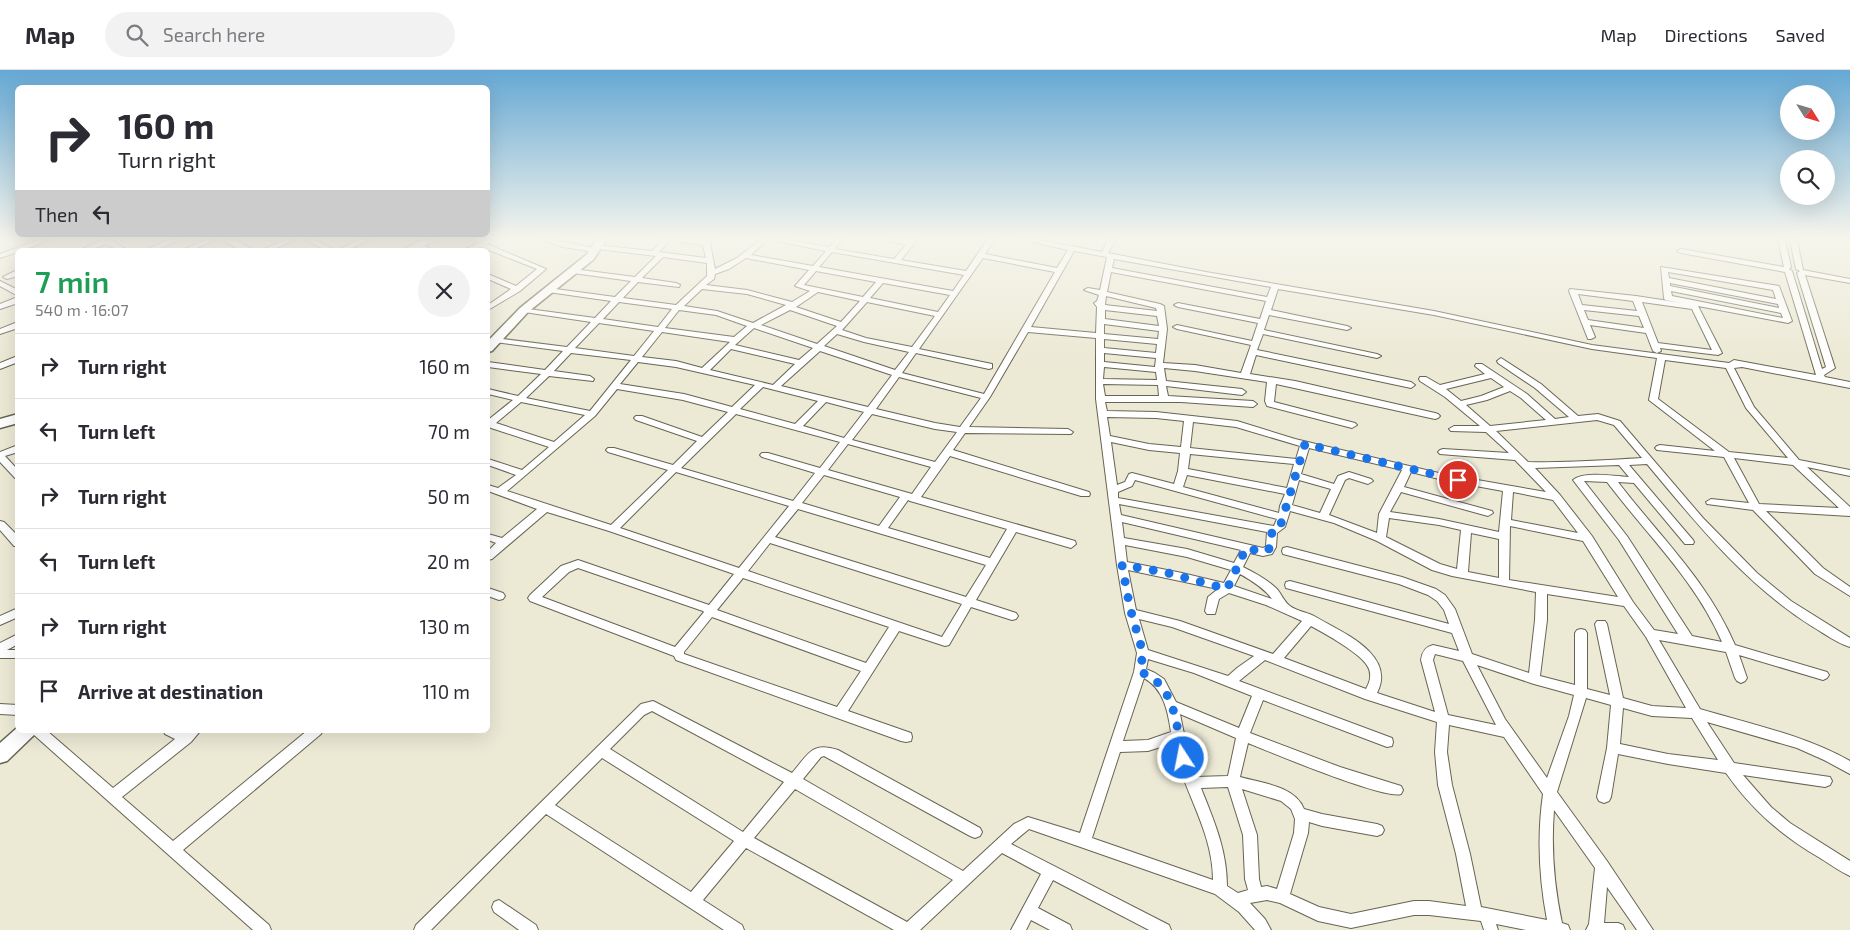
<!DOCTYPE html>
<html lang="en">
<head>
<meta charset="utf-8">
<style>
  body { margin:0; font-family:"Exo 2",sans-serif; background:#f2f2f3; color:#2b2b33; height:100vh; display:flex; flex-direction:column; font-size:19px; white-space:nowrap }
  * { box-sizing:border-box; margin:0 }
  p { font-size:16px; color:#7c7c81 }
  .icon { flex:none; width:28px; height:28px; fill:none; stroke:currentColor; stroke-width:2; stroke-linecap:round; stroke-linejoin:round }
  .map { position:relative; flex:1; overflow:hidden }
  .sheet { position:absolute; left:15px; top:178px; width:475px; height:485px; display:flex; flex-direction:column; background:#fff; border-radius:8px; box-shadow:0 5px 20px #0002 }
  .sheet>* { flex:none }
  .guide { position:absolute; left:15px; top:15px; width:475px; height:152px; border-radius:8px; box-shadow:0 5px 20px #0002; background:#fff; color:#2b2b33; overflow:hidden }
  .needle { width:32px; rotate:127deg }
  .tools { position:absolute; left:1780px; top:15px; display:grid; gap:10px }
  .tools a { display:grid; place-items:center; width:55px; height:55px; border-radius:50%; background:#fff; box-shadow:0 5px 20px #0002; font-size:25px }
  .pin { position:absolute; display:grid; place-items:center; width:42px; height:42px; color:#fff; margin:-21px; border:2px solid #fff; border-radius:50%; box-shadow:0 1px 5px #0007 }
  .me { position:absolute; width:55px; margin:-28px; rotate:349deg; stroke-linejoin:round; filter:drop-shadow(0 0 4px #0008) }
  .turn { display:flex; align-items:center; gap:18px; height:105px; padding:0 20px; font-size:22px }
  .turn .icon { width:65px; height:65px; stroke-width:2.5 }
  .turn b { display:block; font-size:35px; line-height:42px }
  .then { display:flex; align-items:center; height:48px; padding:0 20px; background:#0003; gap:10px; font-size:19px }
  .round { display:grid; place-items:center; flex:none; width:52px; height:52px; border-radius:26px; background:#f2f2f3 }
  .head { display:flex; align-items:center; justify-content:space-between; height:85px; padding:0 20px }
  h1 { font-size:30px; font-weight:600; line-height:38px; color:#1e9e55 }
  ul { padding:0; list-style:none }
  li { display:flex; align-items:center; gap:15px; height:65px; padding:0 20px; border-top:1px solid #e1e1e2 }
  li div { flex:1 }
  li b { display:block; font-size:19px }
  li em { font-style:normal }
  header { display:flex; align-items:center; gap:30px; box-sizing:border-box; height:70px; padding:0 25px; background:#fff; border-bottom:1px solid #e1e1e2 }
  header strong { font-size:24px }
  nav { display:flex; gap:28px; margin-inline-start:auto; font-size:18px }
  .search { width:350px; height:45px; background:#f2f2f3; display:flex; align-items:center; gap:12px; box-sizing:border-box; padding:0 18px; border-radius:28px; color:#7c7c81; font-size:19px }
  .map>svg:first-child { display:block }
</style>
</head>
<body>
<header>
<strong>Map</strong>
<div class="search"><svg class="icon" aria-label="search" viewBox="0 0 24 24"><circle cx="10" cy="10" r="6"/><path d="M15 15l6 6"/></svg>Search here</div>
<nav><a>Map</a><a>Directions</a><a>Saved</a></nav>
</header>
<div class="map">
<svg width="1850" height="860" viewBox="0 0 1850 860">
  <rect width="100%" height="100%" fill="#ece9d5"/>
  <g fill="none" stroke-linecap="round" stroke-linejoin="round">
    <g stroke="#676453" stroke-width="2">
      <g id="street">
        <path d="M38,170H49L24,180H18V182L0,188V184Z"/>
        <path d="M102,170H111L127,180H118L106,174L90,180H80Z"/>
        <path d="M169,170H179L156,180H145Z"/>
        <path d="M205,170H215L192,180H182Z"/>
        <path d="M284,170H294L272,180H262Z"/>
        <path d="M306,170H315L335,180H325Z"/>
        <path d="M359,170H369L348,180H338Z"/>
        <path d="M484,170H494L487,174L546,199L520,221L488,240V235L511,219L488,209V204L516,216L537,199L481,177L474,180H464Z"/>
        <path d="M543,170H554L594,178L597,175L652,181L663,170H670L659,182L706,188L703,175L679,172L676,170H713L710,173L715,199L737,188L760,170H767L751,185L813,196L826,181L771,170H788L829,177L835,170H842L835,179L894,189L906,175L887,170H917L901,190L966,201L987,170H994L985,184L1057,198L1068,180L1024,170H1040L1102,182L1108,170H1115L1108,183L1206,202L1434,241L1592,275L1729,293L1734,290L1816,305L1785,202L1681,183L1677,181L1681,179L1784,197L1778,170H1785L1791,197L1789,199L1792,201L1822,299L1826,297L1797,203L1800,201L1796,199L1790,170H1797L1803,200L1850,209V213L1805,205L1835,298L1824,305L1825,307L1850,312V318L1742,297L1734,298L1754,337L1799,390L1850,400V406L1807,397L1850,437V446L1766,441L1823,498L1850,517V526L1815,504L1753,440L1707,434L1706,432L1711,429L1749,433L1724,387L1657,380L1655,378L1657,376L1660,375L1715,381L1649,330L1657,288L1592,279L1434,245L1278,219L1271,240L1347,256L1351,258L1347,260L1269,245L1264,260L1377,284L1381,286L1377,288L1263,264L1257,280L1411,312L1415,315L1411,318L1256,285L1250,304L1295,311L1435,343L1438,344L1440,346L1438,348L1435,349L1276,314L1274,332L1355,353L1357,355L1352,358L1267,336L1265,331L1267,312L1195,301L1164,298L1166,311L1242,319L1246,322L1242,325L1166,316L1168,326L1253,331L1257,334L1253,337L1181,332H1105L1107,341L1156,342L1237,351L1295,369L1443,404L1546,422L1515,390L1440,384L1438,382L1440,380L1443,379L1509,383L1486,362L1451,361L1449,359L1454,356H1480L1445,327L1420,311L1419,309L1420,307H1426L1440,315L1485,304L1475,296L1476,294H1482L1527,324L1555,349L1569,347L1535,318L1498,293L1497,291L1501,288L1541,314L1578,346L1598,344L1620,351L1703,448L1757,503L1791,531L1850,568V577C1837,573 1825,564 1813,557C1746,515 1697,454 1647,394L1629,395L1693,470L1694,472L1693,474H1685L1634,413L1618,412C1660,467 1707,510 1735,575L1827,602L1829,605L1827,608L1823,610L1739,585L1747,608L1745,611L1741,613L1737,611L1735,608L1726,582L1659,570L1700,639C1750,654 1804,665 1850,691V704L1824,690L1797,678L1707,652L1734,693L1830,707L1832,711L1830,715L1825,717L1743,705L1771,737L1790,753L1850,791V806C1839,801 1830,794 1820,788C1781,765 1752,740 1726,703L1668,694L1618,684L1611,727L1609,731L1604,733L1599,731L1597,727L1607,678L1611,635L1586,628L1557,722L1607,791L1653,860H1637L1607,817L1604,853H1618L1623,855L1625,860H1586L1589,854L1595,798L1554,740C1551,778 1554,815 1562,853L1568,855L1570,860H1526L1496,854L1498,860H1484L1481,851L1429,845H1414L1351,858L1318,851L1280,833L1267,830L1250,833L1265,849L1271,860H1255L1239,842L1215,824L1029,759L1011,774L1169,855L1171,860H1149L1053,810L1038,838L1070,855L1072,860H1050L1031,850L1026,860H1011L1041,804L1002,783L920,860H894L746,778L703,830L742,855L744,860H724L546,744L431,860H414L416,855L641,634L653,631L657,633L792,703C808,685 811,671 838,680L980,758L982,762L980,766L975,768L970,766L824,686L821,687L803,709L963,801L1014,754L1028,747L1080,763L1134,602L1137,583L1125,543L1117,495L1096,329V268L1028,262L990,327L969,357L1068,359L1073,362L1071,364L965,363L953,380L1089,422L1090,424L1089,426H1081L950,386L921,427L1075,471L1076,474L1071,478L1016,462L976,530L1016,543L1018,546L1016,549L1012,550L971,537L949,575L945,576L899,561L848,641L911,663L912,667L911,671L906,672L901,671L676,590L674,586L530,531L528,528L530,525L561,496L578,490L709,535L734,504L609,461L547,442L492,489L488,490V481L496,473L488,470V464L502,468L537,439L488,421V415L498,418L516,405L488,395V389L522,400L549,377L488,357V350L513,330L488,324V319L518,326L541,304L488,297V292L545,300L563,281L495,272L491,270L495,268L567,277L591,252L524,242H521V238L595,248L611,231L548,222L544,220L548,218L615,227L631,211L573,203L569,201L573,199L635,207L656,186L598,179V182H595L563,177ZM1074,181L1107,187L1100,220L1088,218L1084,220L1099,225L1097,231L1094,233L1097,237L1096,263L1031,257ZM832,182L964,205L953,221L819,197ZM663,187L707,193V206L676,235L623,228L638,212L679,217L680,215L676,213L642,208ZM746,188L809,200L795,216L810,221L792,232L747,220L706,215L714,209L715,204L729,199ZM983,188L1055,202L984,324L902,303L916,283L989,299L992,298V294L919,279ZM1114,189L1271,217L1267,227L1112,198ZM816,201L876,212L863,227L804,215ZM1111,202L1266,231L1260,249L1178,233L1174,235L1178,237L1258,253L1252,271L1177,255L1173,257L1177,259L1251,275L1241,303L1195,295L1163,293L1167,259L1164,236L1160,234L1107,222ZM883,213L950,225L938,242L870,228ZM702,219L747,224L786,235L753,253L717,241L684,236ZM818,222L860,231L841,252L796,237ZM1106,226L1156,238L1157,241L1105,235ZM619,232L672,239L658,257L603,249ZM867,232L935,246L912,277L866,268L842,260ZM679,240L716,245L747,256L734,267L665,258ZM790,240L837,256L817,274L761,255ZM1105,240L1157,246L1159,256L1105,249ZM599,253L654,261L634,286L575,278ZM1104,254L1159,261L1158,269L1104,264ZM754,258L813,278L799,290L735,275ZM662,262L730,272L702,298L676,291L642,287ZM837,264L864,272L909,282L895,300L824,276ZM1104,269L1157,274L1156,283L1104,278ZM731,279L795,294L773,315L710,300ZM820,281L892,305L868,337L781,316ZM571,283L631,290L590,341L526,328L549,306L593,311L594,309L590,306L554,301ZM1104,283L1156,288L1155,297L1104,292ZM1665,290L1726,298L1746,338L1788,388L1729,382L1658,329ZM638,292L676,297L755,315L732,337L684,324L620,314ZM1104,297L1156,302L1157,310L1103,309ZM899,307L981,328L960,357L935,353L876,339ZM1491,308L1504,317L1481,326L1461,331L1446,319ZM1103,314L1158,315L1159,326H1105ZM763,317L818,331L795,354L740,339ZM617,319L683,330L728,342L702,367L642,346H636L634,348L636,350L697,371L673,395L614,378H608L606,380L608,382L668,400L611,455L507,421L595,346ZM1510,321L1521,328L1546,350L1490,356L1466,335L1487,330ZM521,332L585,345L554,372L496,353ZM826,332L864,342L844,368L803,356ZM736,344L840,372L820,398L768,383H762L760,385L762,387L815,403L793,431L681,398ZM872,344L935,359L957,362L935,392L852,370ZM1107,347L1156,348L1184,351L1181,377L1149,374L1110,366ZM1597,350L1614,355L1642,388C1605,390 1567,393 1528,392L1496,361ZM1193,352L1236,357L1300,376L1296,389L1190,378ZM1111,372L1149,380L1180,383L1178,401L1174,414L1132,403L1129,404L1125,412L1117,415ZM848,374L931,397L912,424L828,400ZM1309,378L1402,400L1379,444L1377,463L1329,445L1345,410L1349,408L1368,414L1373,411L1371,409L1349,402L1338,406L1334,414L1301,404ZM1190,384L1294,394L1287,418L1188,399ZM1734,388L1793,395L1839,438L1759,434ZM1619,395L1629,407C1615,406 1583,401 1573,410L1619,470L1678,564L1654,560L1633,532L1592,466L1560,425L1535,398ZM676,402L789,436L739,498L620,458ZM1411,402L1443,410L1503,421L1499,462L1439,449L1390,442L1401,422L1488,446L1493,443L1492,441L1404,417ZM824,405L900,427L879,456L802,433ZM1187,405L1285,424L1280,436L1279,443L1183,417ZM1135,410L1277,449L1274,456L1118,428V422L1132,416ZM1299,410L1331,419L1320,443L1292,435ZM1584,411L1607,412C1647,465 1696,511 1722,572L1692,566L1627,466ZM1513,422L1553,430L1578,463L1511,450ZM908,430L910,431L1007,459L990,488L888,458ZM1119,434L1267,462L1266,476L1263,478L1121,445ZM798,439L986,495L966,527L775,467ZM1290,441L1334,453L1377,471L1432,500L1452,506L1536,522L1535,550L1529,603L1472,584L1455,539L1445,525L1436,519L1402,507L1287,477L1283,478L1282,481L1283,484L1399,514L1428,525L1437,531L1444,540L1449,554L1290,511L1286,512L1285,515L1286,518L1452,563L1459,581L1433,575C1425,577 1422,582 1421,590L1435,642L1377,623C1397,584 1341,562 1314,546C1307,542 1296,541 1290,536C1284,532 1281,523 1276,518C1266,509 1255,503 1243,497L1250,483L1263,486L1272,484L1276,477L1277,463L1285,457ZM1389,448L1439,455L1461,460L1457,499L1440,494L1386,467ZM1122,452L1241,480L1234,493L1187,479L1124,468ZM1510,456L1583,471L1618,527L1509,510ZM1471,463L1499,469V508L1468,502ZM770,473L962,534L942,567L748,501ZM1125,475L1187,487L1231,500L1224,513L1182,503L1127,492ZM578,498L703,541L704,542L675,577L542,527L569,502ZM1128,500L1218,519L1208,527L1205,541L1207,544H1215L1219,529L1229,523L1266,535L1302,551L1273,584L1180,551L1136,540ZM1240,504C1251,510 1264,518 1272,529L1234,516ZM743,508L889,557L866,593L717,540ZM1547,524L1624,536L1646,567L1686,638L1652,636L1623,628L1607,554L1605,551H1597L1595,554L1610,625L1587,619V563L1585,560L1581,559L1577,560L1575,563V615L1540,606L1547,550ZM712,547L861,601L837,637L684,584V582ZM1139,549L1172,557L1254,586L1237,598L1228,606L1148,580ZM1311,556C1324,563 1362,584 1368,597C1372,604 1370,612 1366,619L1284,588ZM1435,584L1463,591L1496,655L1448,645L1433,590ZM1148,589L1194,603L1252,626L1239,658L1176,632L1164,609L1155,603L1146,599ZM1265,590L1365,629L1437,652L1435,682L1438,715L1456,784L1466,836L1429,831H1414L1351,844L1319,837L1290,824L1308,763L1309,752L1322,756L1377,766L1382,764L1384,760L1382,756L1377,754L1322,744L1304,739C1295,716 1262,713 1240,707L1248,673C1270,682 1385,730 1401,724L1403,720L1401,716L1340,697L1250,663L1263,630L1387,677L1392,676L1393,672L1392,668L1239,611ZM1477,595L1534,614L1574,625L1569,646L1547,708L1505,649ZM1144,608C1164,619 1168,642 1171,662L1148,670L1123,671ZM1623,638L1652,646L1692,648L1718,690L1668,684L1620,674ZM652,641L784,712L743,762L610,679L644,645ZM1180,644L1236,668L1228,706L1196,707L1187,679ZM1449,655L1504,667L1543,724C1537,766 1539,808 1547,850L1481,837L1470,784L1452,715L1447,682ZM1173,673C1182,720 1213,760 1213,810L1092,768L1120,682L1148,681ZM602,688L734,771L691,822L555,735ZM1228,717L1243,765L1245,809L1248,820L1238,823L1227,816C1227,780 1214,751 1201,718ZM795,719L953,810L907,852L754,768ZM1242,719L1281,731L1291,739L1295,749L1294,763L1277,819L1267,816L1261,817L1259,809L1257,765Z"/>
        <path d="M420,176H426L431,180H421L419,178Z"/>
        <path d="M1661,197L1779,216L1792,251L1788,253L1698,236L1722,283L1718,285L1660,278L1661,281L1657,283L1653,281L1646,263L1590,255L1595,267L1591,269H1588L1569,221L1570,219L1636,226L1682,233L1665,230L1664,228ZM1668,202L1773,220L1776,229L1669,208ZM1670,213L1778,234L1779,238L1670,216ZM1671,221L1781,243L1783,248L1672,226ZM1578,224L1633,231L1637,241L1582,235ZM1642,232L1692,239L1712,280L1658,273ZM1584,240L1639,246L1644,258L1588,250Z"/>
        <path d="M15,201H18V206L7,209L3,207Z"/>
        <path d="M0,211L18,220V226L0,216Z"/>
        <path d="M15,228H18V233L0,239V234Z"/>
        <path d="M15,253H18V258L0,264V259Z"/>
        <path d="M15,287H18V292L0,299V293Z"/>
        <path d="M18,375V382L5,386L18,400V409L15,408L0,392V382Z"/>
        <path d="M0,451L4,452L18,466V476H14L0,460Z"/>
        <path d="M488,518L503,523L505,526L503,529L499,530L488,526Z"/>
        <path d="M18,538V547L0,555V546Z"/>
        <path d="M18,564V574L7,580H18V588H0V573Z"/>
        <path d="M0,634L18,635V645L0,644Z"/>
        <path d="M31,660H46L113,718L175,669L165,664L163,660L184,661L201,660L191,672L122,727L173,771L308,660H323L321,664L183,780L269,855L271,860H253L33,664Z"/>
        <path d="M499,830L536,855L538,860H519L494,842L492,837L494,832Z"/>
      </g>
    </g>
    <g stroke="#676453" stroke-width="3">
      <g id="secondary">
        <path d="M223,170H237L253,180H240Z"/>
        <path d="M421,170H436L416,180H402Z"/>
        <path d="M596,170H606L594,189L528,242L492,281L488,282V271L520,238L586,185Z"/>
        <path d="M18,344V353L0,358V349Z"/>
        <path d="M18,657V660H36L34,665L7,691L0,693V673Z"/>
      </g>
    </g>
    <use href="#street" fill="#fff" fill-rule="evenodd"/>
    <use href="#secondary" fill="#fff" fill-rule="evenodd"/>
  </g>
  <linearGradient id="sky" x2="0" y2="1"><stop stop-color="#65a8d4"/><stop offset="0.58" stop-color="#f6f5ec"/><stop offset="1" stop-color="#f6f5ec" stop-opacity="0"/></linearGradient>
  <rect width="1850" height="291" fill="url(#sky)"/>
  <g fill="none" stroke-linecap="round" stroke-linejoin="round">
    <path stroke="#1a73e8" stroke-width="9" stroke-dasharray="0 16.2" d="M1183,688C1176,656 1176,614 1140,602L1143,583L1130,538L1122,495L1164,502L1227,519L1246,478L1263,482L1268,480L1271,476L1272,460L1280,457L1305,374L1458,410"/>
  </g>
</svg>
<div class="tools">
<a><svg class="needle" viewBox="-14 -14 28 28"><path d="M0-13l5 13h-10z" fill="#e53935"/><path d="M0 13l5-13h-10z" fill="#7c7c81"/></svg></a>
<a><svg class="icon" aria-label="search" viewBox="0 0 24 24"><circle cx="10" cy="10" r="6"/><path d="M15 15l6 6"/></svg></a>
</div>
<div class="pin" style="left:1458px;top:410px;background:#d93025"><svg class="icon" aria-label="arrive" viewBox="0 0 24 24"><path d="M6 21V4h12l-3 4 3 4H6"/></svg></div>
<svg class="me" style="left:1183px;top:688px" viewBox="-20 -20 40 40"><circle r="17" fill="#1a73e8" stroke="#fff" stroke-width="3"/><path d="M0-11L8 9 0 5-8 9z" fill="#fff"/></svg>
<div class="guide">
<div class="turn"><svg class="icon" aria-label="right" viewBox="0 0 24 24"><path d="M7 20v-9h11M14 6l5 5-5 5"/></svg><div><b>160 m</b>Turn right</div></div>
<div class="then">Then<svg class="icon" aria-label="left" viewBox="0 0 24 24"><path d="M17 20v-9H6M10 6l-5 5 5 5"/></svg></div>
</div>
<section class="sheet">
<div class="head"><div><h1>7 min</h1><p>540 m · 16:07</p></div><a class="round"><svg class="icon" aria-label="close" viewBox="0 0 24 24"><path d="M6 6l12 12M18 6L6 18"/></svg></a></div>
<ul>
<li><svg class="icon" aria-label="right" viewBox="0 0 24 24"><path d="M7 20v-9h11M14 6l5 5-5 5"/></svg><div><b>Turn right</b></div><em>160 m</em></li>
<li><svg class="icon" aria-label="left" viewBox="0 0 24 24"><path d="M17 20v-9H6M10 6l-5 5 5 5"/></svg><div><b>Turn left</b></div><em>70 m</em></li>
<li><svg class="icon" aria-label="right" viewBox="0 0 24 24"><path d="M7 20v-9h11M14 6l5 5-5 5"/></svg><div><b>Turn right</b></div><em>50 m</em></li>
<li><svg class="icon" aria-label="left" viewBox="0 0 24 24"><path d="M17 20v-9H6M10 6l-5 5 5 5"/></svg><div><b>Turn left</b></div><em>20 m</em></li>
<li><svg class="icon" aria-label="right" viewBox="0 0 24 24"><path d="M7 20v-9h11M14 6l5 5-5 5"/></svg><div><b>Turn right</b></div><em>130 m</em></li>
<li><svg class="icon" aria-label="arrive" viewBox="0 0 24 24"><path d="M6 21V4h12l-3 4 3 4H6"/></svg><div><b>Arrive at destination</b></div><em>110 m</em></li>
</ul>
</section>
</div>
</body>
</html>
